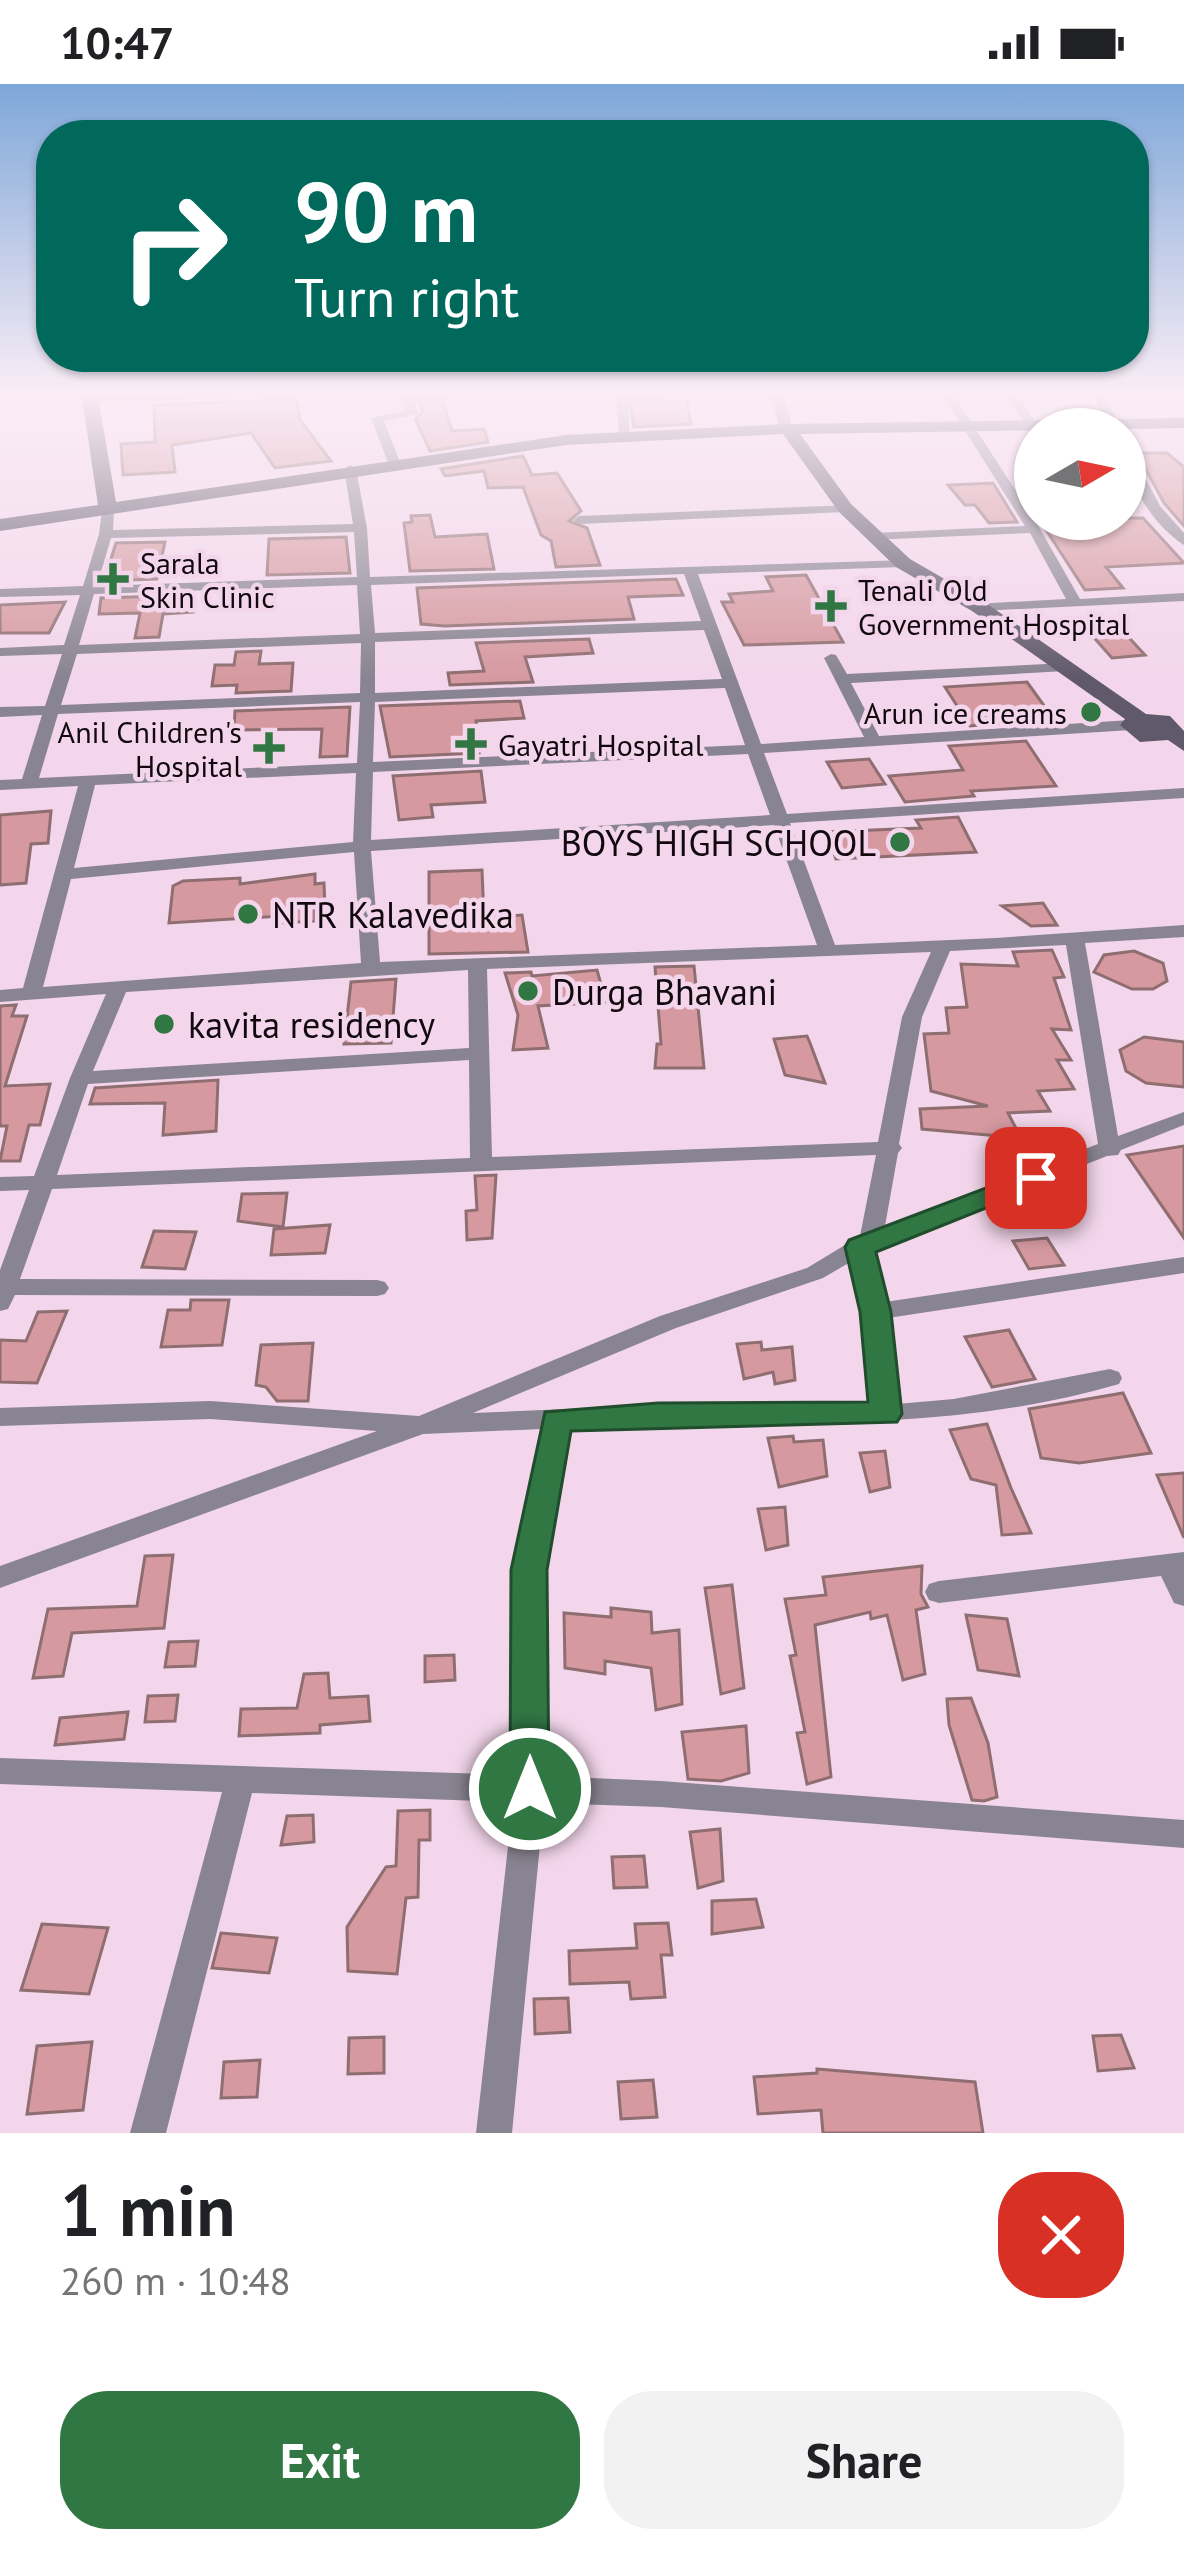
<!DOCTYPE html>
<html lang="en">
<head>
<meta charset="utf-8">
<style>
  body { margin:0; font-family:"PT Sans",sans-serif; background:#f2f2f2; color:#202124; height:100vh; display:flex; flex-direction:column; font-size:45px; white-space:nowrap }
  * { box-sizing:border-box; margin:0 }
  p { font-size:39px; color:#757577 }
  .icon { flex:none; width:66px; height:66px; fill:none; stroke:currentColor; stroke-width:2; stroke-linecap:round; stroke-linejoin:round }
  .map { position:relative; height:2049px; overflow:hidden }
  .details { display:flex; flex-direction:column; background:#fff; flex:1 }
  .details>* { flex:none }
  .top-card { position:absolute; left:36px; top:36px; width:1113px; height:252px; border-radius:48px; box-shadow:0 3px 9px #0004; background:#00695c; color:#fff; overflow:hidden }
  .needle { width:78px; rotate:81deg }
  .tools { position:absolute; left:1014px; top:324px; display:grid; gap:24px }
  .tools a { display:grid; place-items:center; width:132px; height:132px; border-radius:50%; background:#fff; box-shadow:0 3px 9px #0004; font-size:60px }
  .pin { position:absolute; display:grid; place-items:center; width:102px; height:102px; color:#fff; margin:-51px; border-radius:24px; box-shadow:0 6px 18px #0006 }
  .me { position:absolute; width:132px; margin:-66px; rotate:0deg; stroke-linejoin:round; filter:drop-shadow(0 0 9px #0008) }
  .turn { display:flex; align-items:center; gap:42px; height:252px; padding:0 60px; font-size:54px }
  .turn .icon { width:156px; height:156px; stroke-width:2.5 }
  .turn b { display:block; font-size:84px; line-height:102px }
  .round { display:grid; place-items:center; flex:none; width:126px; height:126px; border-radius:48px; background:#f2f2f2 }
  .headline { display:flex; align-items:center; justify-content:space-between; height:204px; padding:0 60px }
  h1 { font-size:72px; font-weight:700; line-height:90px }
  .button { display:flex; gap:24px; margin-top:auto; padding:24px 60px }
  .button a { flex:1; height:138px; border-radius:48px; background:#317743; color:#fff; font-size:48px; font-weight:700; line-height:138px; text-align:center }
  .button a+a { background:#f2f2f2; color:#202124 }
  .status { display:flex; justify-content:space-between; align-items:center; height:84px; padding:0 60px; background:#fff; direction:ltr }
  .status svg { height:33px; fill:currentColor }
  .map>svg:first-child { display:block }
</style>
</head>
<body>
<div class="status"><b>10:47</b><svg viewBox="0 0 49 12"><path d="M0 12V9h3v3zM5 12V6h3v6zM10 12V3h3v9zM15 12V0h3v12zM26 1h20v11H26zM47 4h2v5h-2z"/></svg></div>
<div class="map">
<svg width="1184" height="2049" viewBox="0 0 1184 2049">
  <rect width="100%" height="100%" fill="#f3d6eb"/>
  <g fill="#d699a0" stroke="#8f6e71" stroke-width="3">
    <path d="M416,307H440L452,347L484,345L488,358L430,367L415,335L423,328Z"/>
    <path d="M628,307H654L662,318L687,317L691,340L634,343Z"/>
    <path d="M296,315L300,336L331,377L275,384L251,349L172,361L175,388L123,391L121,360L155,358L154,321Z"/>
    <path d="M1137,369H1167L1184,383V442L1164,419Z"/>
    <path d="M523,372L532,391L557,389L581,427L569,437L587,444L600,481L556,483L551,457L541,451L523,403L488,404L484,387L445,392L441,385Z"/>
    <path d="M993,399L1017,438L989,439L975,421H965L948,401Z"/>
    <path d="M430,431L435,453L487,450L494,485L410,487L404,439L412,438L411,432Z"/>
    <path d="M1143,434L1184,479L1106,483L1123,504L1085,506L1039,435Z"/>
    <path d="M346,453L350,489L267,491L269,455Z"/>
    <path d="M165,458L157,495L104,497L116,459Z"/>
    <path d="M806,491L843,558L744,561L722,518H733L729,510L773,507L766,493Z"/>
    <path d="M676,495L683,511L628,513L634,535L445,542L421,540L417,504Z"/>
    <path d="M194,511L193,528L163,530L159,553L135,554L140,529L99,530L101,514Z"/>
    <path d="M65,518L49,549H0V521Z"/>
    <path d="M1122,546L1145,571L1112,574L1089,548Z"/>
    <path d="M589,555L593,569L525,573L533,598L450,601L448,589L484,587L476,559Z"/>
    <path d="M261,567L259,580L293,579L291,607L236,609L237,601L212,602L215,581H234L236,568Z"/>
    <path d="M1027,598L1053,634L970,642L945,603Z"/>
    <path d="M520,617L524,634L476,637L479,669L390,673L380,622Z"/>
    <path d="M350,623L347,672L320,673L322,645L234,646L235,627Z"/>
    <path d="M1026,657L1056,702L971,707L974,712L905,718L889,692L963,686L949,662Z"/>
    <path d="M869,675L885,700L842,704L827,678Z"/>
    <path d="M481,687L485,718L431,721L433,733L399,736L393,692Z"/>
    <path d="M51,727L48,759L31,760L26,799L0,801V731Z"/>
    <path d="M958,733L976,768L836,775L826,748L921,744L916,736Z"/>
    <path d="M482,786L484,834L522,831L528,868L429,870V788Z"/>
    <path d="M315,790V800L324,799L325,826H315V837L281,839V832L169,839L173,802L183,797L240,794V800Z"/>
    <path d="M1043,819L1057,841L1031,842L1002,822Z"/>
    <path d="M1052,866L1064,893L1054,894L1071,946L1052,945L1071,976H1057L1074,1005L1038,1007L1050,1027L1008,1029L1021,1054L922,1045L920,1025L988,1022L931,1007L924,950L949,949L946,924L967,923L961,880L1018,882L1013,868Z"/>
    <path d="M1134,867L1163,879L1167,897L1153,905H1132L1094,888L1104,871Z"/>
    <path d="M694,882L704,984H655L657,960H661L655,883Z"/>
    <path d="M597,886L606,918L538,922L548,964L513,966L518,931L505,889L531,888L532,892Z"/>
    <path d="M396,895L391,959L344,960L351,898Z"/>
    <path d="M16,921L12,932H27L5,1002L50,1000L40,1041H29L20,1077H0L7,1042H0V922Z"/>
    <path d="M807,952L810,959L825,999L785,991L774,955Z"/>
    <path d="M1144,953L1184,958V1003L1146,999L1126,987L1120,966Z"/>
    <path d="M218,996L216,1047L163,1051L165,1019L90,1020L95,1004Z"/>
    <path d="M1184,1062V1154L1127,1071Z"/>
    <path d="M496,1091L492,1154L467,1156L466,1127L477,1126L475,1092Z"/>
    <path d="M287,1109L283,1143L238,1137L242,1110Z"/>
    <path d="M330,1141L325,1169L271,1171L274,1145Z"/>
    <path d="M154,1147L196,1148L185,1185L142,1183Z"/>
    <path d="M1047,1154L1064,1181L1029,1185L1013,1157Z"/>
    <path d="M191,1216H229L222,1261L161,1263L168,1226H190Z"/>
    <path d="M67,1227L37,1299L0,1298V1256L26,1257L38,1228Z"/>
    <path d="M1009,1246L1035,1295L992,1303L965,1253Z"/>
    <path d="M761,1258L762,1266L792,1263L795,1296L775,1300L773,1288L744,1295L737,1260Z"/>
    <path d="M313,1259L308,1317H277L266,1303L256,1301L261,1261Z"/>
    <path d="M1123,1309L1151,1369L1079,1379L1041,1374L1029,1325Z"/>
    <path d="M987,1340L1011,1404L1031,1449L1002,1451L996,1401L971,1395L950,1346Z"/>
    <path d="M793,1352L794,1358L823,1356L827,1392L779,1403L768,1354Z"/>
    <path d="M885,1367L890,1403L870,1408L860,1369Z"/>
    <path d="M1184,1389V1454L1157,1391Z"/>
    <path d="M785,1423L788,1461L766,1466L758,1425Z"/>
    <path d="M173,1471L164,1544L72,1549L63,1592L33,1594L48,1525L137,1522L145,1472Z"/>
    <path d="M922,1482L921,1510L928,1523L916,1526L925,1590L903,1596L887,1531L871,1535L870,1528L815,1541L831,1693L807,1700L797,1649L805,1648L790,1572L796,1571L785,1515L826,1511L823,1493Z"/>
    <path d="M732,1501L744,1604L721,1610L705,1504Z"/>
    <path d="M611,1524L651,1528L652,1549L679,1546L682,1620L656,1626L651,1584L605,1577V1590L565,1584L564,1529L611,1533Z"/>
    <path d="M966,1531L1007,1535L1019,1592L978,1586Z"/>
    <path d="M198,1557L195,1582L165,1583L169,1558Z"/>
    <path d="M454,1571L455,1596L425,1598V1572Z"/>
    <path d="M328,1589L330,1614L368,1612L370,1637L320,1641V1649L239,1652L241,1625L297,1624L304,1590Z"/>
    <path d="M178,1611L175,1637L145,1638L148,1612Z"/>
    <path d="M971,1614L988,1659L997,1713L984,1717L972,1716L949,1641L947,1615Z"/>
    <path d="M128,1628L124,1655L55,1661L60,1634Z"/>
    <path d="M746,1642L749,1689L721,1697L688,1695L682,1648Z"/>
    <path d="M430,1726V1756H419L418,1813L406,1814L397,1890L348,1887L347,1843L386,1783L396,1782L398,1727Z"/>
    <path d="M313,1731L314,1758L281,1761L287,1732Z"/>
    <path d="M720,1745L723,1797L698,1804L690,1748Z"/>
    <path d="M644,1772L647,1803L614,1804L612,1773Z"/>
    <path d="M756,1815L763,1843L712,1850V1817Z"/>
    <path d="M668,1839L672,1871H661L665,1913L631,1915L629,1898L570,1900L569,1867L637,1864L635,1840Z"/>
    <path d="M42,1840L108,1844L89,1910L21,1906Z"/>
    <path d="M221,1849L277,1854L269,1889L212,1884Z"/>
    <path d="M568,1914L570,1948L535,1950L534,1915Z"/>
    <path d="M1121,1951L1134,1984L1098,1987L1093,1952Z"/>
    <path d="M384,1953V1989L348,1990L349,1954Z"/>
    <path d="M92,1958L83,2026L27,2030L37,1962Z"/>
    <path d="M260,1976L257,2013L221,2014L224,1978Z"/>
    <path d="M817,1985L975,1998L983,2049H823L821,2026L758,2030L754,1993L817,1989Z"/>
    <path d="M653,1996L657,2033L621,2035L618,1998Z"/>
  </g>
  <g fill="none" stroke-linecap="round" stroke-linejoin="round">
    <path stroke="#867280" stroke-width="3" stroke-dasharray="1.5 6" stroke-linecap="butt" d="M801,317L927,313"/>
    <g fill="#898491" fill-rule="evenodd">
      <path d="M218,307H314L309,310L88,319L82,316L88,313Z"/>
      <path d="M400,307H411L418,330L384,337L401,381L395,385L389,381L371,334L405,327Z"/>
      <path d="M612,307H623L629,319V356L619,353L617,319Z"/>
      <path d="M940,307H951L1036,438L1080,515L1184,509V517L979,527L974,526V520L1066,515L1030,449L870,456L868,453L875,449L1025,442Z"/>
      <path d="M1004,307H1015L1038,342L1036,344H1028Z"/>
      <path d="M1092,307H1103L1120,345H1108Z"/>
      <path d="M1125,363L1131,367L1160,422L1184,449V461C1155,443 1125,398 1125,363Z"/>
      <path d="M350,381L356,385L367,444L370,493L908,476L910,479L903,483L698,490L761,660L864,653L824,574L831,570L836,571L847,590L1066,579L1073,583L1066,587L851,599L879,652L1131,636L1139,641L1131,646L764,669L787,730L1184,704V714L790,739L835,861L996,854L1184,841V853L1085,859L1118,1052L1184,1028V1041L1121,1066L1118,1071L1107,1072L872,1165L885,1218L1184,1173V1189L888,1234L897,1320L954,1315L1110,1285L1119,1288L1122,1294L1119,1300C939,1353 752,1335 567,1343L543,1486L545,1692L661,1697L1184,1736V1764L661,1723L544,1719L512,2049H476L513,1718L252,1709L166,2049H130L222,1708L0,1700V1674L515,1691V1486L542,1345L423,1350L0,1504V1482L377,1347L210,1335L0,1342V1324L210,1317L419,1332L660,1232L807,1184L860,1152L876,1071L52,1105L20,1195L377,1196L385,1198L389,1204L385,1210L377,1212L15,1211L8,1225L0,1227V1186L29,1106L0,1107V1093L34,1092L70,994L106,910L0,918V906L23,904L78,702L0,706V696L22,695L42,631L0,633V623L45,622L62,570L0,572V564L64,561L80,511L0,513V505L83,502L99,450L102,427L108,423L114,427L113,446L353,440L344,385ZM354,448L357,493L97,502L111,454ZM684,490L701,537L375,549L371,501ZM357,501L360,550L79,561L94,510ZM704,546L722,595L375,609V558ZM361,559L360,609L61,621L77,570ZM725,604L745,661L373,678L375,618ZM360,618L357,679L39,694L58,630ZM748,670L770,731L371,756L373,688ZM356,689L353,758L74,784L95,701ZM774,741L817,861L380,878L371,767ZM354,768L361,879L43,903L71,795ZM1066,861L1098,1060L885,1142L898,1069L902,1064L899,1060L922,933L950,867ZM931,868L902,933L878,1058L492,1073L487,885ZM468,886L469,964L93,987L126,908ZM469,976L470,1074L57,1091L88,1000ZM852,1177L863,1228L872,1321H658L473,1329L676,1244L823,1194Z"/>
      <path d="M850,421L851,424L845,428L579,440L573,436L579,432Z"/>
      <path d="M1184,1468V1522L1174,1519L1161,1492L939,1519L929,1516L925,1508L929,1500L939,1497Z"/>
    </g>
    <path fill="#898491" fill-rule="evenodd" d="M769,307H783L793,348L780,345Z"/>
    <path fill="#60596b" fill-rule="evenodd" d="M81,307H97L116,418L566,351L788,340L1184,334V344L800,350L851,420L910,475L986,519L1146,630L1170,632L1184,647V667L1168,656L1140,658L1120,641L1125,635L972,527L896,483L839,428L783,350L566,361L0,447V435L98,421Z"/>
  </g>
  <linearGradient id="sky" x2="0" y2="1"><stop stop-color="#7ea7d9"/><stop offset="0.52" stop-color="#faedf6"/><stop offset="1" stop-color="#faedf6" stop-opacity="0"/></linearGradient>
  <rect width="1184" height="594" fill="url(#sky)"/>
  <path fill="#317743" stroke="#204d2c" stroke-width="3" d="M1036,1085L1050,1094L1046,1100L876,1168L891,1228L902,1330L897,1338L571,1347L547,1486L549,1705L544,1717L530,1722L516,1717L510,1705L511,1486L545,1328L658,1319L868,1318L860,1228L845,1163L849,1156Z"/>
  <g fill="#317743" stroke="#f3d6eb" stroke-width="4.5">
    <path d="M107 477h12v12h12v12h-12v12h-12v-12h-12v-12h12z"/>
    <path d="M825 504h12v12h12v12h-12v12h-12v-12h-12v-12h12z"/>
    <circle cx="1091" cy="628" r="12"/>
    <path d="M465 642h12v12h12v12h-12v12h-12v-12h-12v-12h12z"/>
    <path d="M263 646h12v12h12v12h-12v12h-12v-12h-12v-12h12z"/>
    <circle cx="900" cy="758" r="12"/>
    <circle cx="248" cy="830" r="12"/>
    <circle cx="528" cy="907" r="12"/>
    <circle cx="164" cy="940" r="12"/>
  </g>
  <g text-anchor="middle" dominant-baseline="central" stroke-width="9" stroke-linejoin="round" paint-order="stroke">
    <g font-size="30" fill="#12090f" stroke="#f3d6eb" text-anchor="start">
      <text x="140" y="478">Sarala<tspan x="140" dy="34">Skin Clinic</tspan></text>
      <text x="858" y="505">Tenali Old<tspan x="858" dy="34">Government Hospital</tspan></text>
      <text x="1067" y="628" text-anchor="end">Arun ice creams</text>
      <text x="242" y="647" text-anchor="end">Anil Children's<tspan x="242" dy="34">Hospital</tspan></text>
      <text x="498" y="660">Gayatri Hospital</text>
    </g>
    <g font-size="36" fill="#12090f" stroke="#f3d6eb" text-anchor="start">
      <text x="876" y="758" text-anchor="end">BOYS HIGH SCHOOL</text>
      <text x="272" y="830">NTR Kalavedika</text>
      <text x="552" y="907">Durga Bhavani</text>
      <text x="188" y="940">kavita residency</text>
    </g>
  </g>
</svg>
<div class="tools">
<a><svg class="needle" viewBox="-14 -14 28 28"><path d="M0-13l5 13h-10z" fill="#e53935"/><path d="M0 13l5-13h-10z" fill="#757577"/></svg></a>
</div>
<div class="pin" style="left:1036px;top:1094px;background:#d93025"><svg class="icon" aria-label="arrive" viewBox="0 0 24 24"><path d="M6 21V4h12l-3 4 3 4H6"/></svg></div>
<svg class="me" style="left:530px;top:1705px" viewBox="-20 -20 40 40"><circle r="17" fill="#317743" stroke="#fff" stroke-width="3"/><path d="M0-11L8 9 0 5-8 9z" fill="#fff"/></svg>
<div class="top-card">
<div class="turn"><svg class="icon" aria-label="right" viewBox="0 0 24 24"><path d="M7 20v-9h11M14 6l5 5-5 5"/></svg><div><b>90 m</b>Turn right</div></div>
</div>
</div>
<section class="details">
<div class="headline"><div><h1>1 min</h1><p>260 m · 10:48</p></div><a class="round" style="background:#d93025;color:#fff"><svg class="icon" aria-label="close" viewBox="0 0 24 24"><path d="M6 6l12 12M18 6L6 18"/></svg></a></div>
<div class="button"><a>Exit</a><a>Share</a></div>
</section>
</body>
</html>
